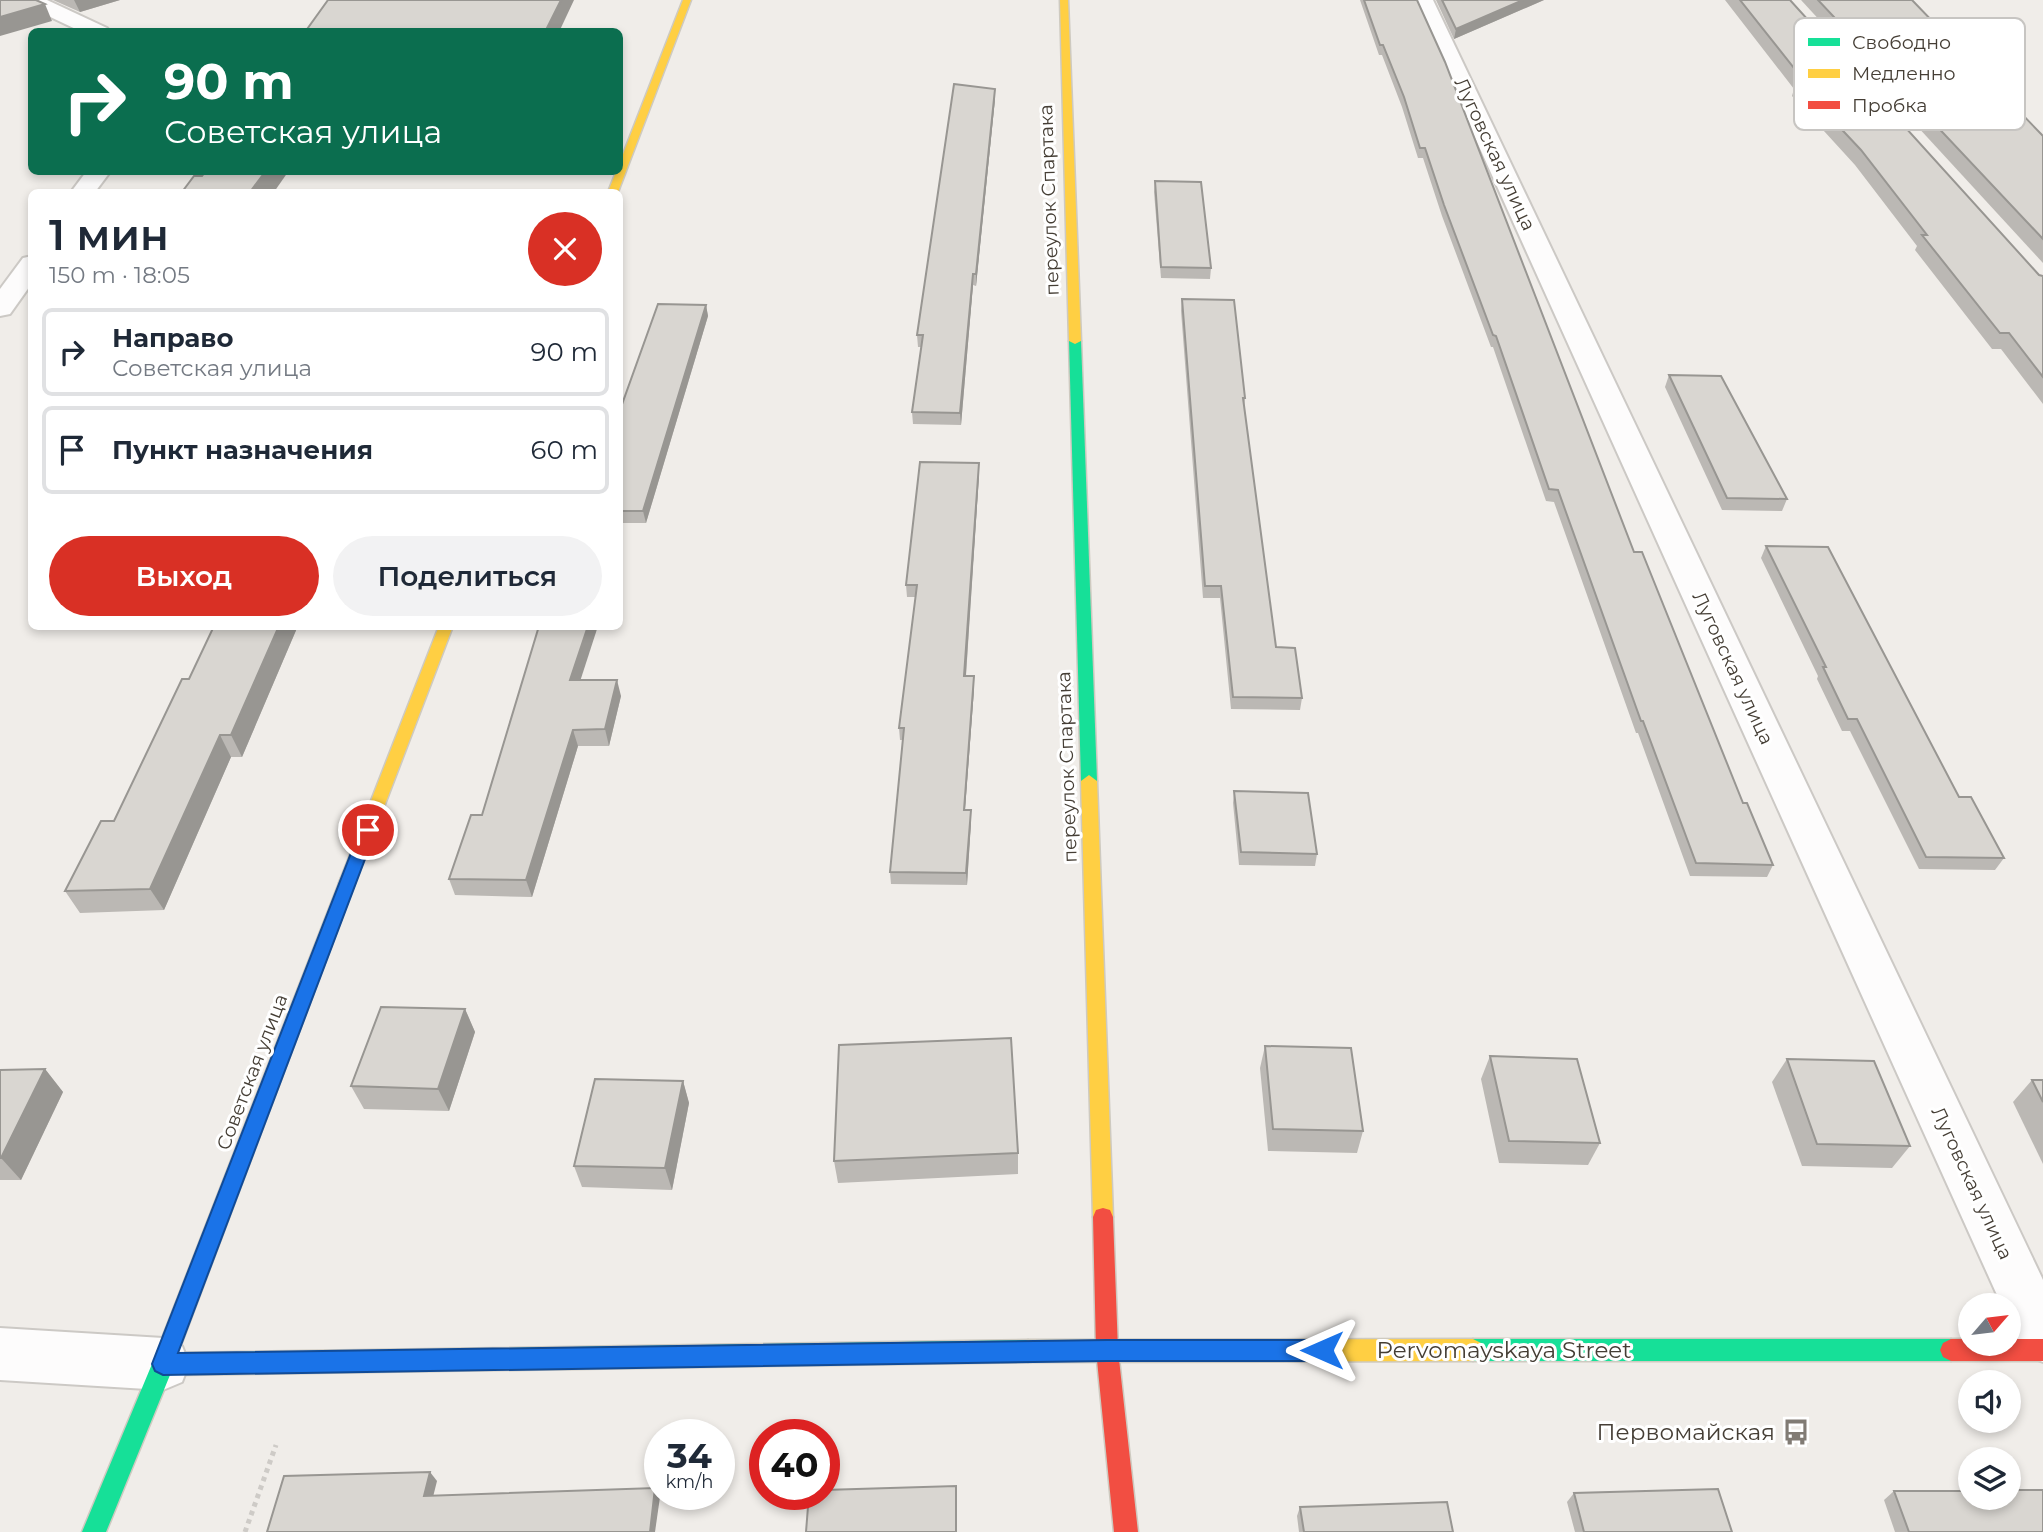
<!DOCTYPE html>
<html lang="ru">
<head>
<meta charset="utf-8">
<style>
  body { margin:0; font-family:Montserrat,sans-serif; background:#f2f2f3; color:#1f2937; height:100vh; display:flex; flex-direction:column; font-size:26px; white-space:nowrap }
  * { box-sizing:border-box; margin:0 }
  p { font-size:23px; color:#747a83 }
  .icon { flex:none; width:38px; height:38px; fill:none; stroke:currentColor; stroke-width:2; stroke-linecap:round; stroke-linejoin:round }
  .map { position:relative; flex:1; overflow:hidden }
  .panel { position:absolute; left:28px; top:189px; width:595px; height:441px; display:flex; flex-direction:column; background:#fff; border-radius:10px; box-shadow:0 4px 10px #0003 }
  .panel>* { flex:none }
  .banner { position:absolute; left:28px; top:28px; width:595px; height:147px; border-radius:10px; box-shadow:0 4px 10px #0003; background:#0b6e4f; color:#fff; overflow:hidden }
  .needle { width:46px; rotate:62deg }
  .controls { position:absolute; left:1958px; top:1293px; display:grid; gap:14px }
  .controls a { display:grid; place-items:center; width:63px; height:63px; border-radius:50%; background:#fff; box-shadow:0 4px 10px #0003; font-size:35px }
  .speed { position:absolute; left:644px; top:1419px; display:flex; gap:14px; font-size:35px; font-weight:700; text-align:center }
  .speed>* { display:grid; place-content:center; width:91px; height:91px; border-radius:50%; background:#fff; box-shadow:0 4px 10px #0003; line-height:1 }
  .speed small { font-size:18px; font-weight:400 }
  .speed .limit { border:10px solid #d22; background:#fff; color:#111 }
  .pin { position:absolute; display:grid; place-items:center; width:60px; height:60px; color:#fff; margin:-30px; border:4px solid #fff; border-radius:50%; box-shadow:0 2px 7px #0007 }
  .me { position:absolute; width:77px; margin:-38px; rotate:270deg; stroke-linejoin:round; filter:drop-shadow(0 0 5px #0008) }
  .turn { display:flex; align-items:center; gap:24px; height:147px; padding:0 21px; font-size:32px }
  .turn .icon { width:91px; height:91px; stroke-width:2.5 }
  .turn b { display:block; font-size:49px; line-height:60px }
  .round { display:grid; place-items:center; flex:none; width:74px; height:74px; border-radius:37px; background:#f2f2f3 }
  .overview { display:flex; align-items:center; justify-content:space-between; height:119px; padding:0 21px }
  h1 { font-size:42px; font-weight:600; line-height:52px }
  .cta { display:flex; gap:14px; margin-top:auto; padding:14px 21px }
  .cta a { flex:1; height:80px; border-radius:42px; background:#d93025; color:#fff; font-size:28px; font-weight:600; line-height:80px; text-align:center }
  .cta a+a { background:#f2f2f3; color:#1f2937 }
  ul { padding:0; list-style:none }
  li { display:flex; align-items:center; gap:21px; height:88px; margin:0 14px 10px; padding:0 7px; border:4px solid #e0e1e3; border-radius:10px }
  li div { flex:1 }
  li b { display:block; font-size:26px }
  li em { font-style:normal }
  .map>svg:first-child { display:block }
</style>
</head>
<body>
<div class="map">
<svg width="2043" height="1532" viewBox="0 0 2043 1532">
  <rect width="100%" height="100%" fill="#f0ede9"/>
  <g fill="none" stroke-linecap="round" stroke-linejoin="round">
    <g stroke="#ccc9c5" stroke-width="4">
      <g id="street">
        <path d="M20,0H47L107,28L110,32H82L23,4Z"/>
        <path d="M1413,0H1433L2043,1280V1362L2025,1355L2009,1321V1306H2002Z"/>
        <path d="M86,172H110L95,192H71Z"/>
        <path d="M32,256V283L10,314L0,316V289L23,258Z"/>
        <path d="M0,1328L163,1338L182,1346L189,1364L182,1382L163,1390L0,1380Z"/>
      </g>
    </g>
    <g stroke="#cecac0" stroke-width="3">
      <g id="fast">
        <path d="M1075,338L1081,341L1097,781L1089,787L1081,781L1069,341Z"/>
        <path d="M347,876L353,878L355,883L178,1353L1028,1340L1036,1344L1039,1351L1036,1358L1028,1362L170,1375L106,1532H82L152,1364L339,883L341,878Z"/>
        <path d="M1473,1339H1951L1959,1343L1962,1350L1959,1357L1951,1361H1473L1465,1357L1462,1350L1465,1343Z"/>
      </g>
    </g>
    <g stroke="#cecac0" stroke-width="3">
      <g id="slow">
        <path d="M683,0H691L618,192H608L616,172H620V162Z"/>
        <path d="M1060,0H1068L1081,341L1075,344L1069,341Z"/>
        <path d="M439,626H453L355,883L353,888H341L339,883Z"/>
        <path d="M1089,775L1097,781L1113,1217L1110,1224L1103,1226L1096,1224L1093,1217L1081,781Z"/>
        <path d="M1473,1339L1481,1343L1484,1350L1481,1357L1473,1361L1028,1362L1020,1358L1017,1351L1020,1344L1028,1340Z"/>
      </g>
    </g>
    <g stroke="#cecac0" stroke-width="3">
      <g id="jam">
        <path d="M1103,1208L1110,1210L1113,1217L1118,1350L1138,1532H1114L1096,1350L1093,1217L1096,1210Z"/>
        <path d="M1951,1339H1970V1344H2009V1339H2043V1361H1951L1943,1357L1940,1350L1943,1343Z"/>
      </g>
    </g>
    <path stroke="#cecbc7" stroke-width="5" stroke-dasharray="4.5 4.5" stroke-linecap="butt" d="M245,1532L276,1445"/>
    <use href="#street" fill="#fdfcfc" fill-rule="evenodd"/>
    <use href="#fast" fill="#16e098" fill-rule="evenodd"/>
    <use href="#slow" fill="#ffcf43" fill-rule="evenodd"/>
    <use href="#jam" fill="#f24e42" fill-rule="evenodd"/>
  </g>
  <g fill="#bbb8b4">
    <path d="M53,0H120L80,12Z"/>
    <path d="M1360,0H1417L1634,552L1743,803L1773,865L1767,877L1690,876L1638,733H1636L1554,502L1546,501L1493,347H1491L1442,216L1423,158H1418L1402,107L1382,55H1379Z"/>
    <path d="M1436,0H1544L1454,39Z"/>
    <path d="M1725,0H1790L2039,275L2043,276V404L2001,349H1992L1915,250L1917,246L1855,165L1792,96L1794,89Z"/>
    <path d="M1801,0H1912L2043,136V263Z"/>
    <path d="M995,99L976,286L973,285L961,425L913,424L912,412L922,347H918L917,335Z"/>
    <path d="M1155,181L1211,268L1210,279L1161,278L1154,192Z"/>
    <path d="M1182,299L1245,398L1244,407L1276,647L1302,698L1300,710L1231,709L1220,598H1203L1181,311Z"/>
    <path d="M706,305L708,316L646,523H620V410Z"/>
    <path d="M1669,375L1787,499L1782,511L1722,510L1665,387Z"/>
    <path d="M979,475L966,676L974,689L965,810L971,822L967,885L891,884L890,872L903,740H900L899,728L916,597H907L906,585Z"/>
    <path d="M1766,546L1959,797L2004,858L1995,870L1919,869L1850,731H1842L1817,679L1818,676L1761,558Z"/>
    <path d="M214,626H304L303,628H297L242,757H231L164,910L80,913L65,891L114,821L189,679Z"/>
    <path d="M581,680L621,696L609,746H578L532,897L455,895L449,879L482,815Z"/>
    <path d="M1234,791L1317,854L1315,866L1239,865L1233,803Z"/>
    <path d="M465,1009L475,1032L449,1111L364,1109L351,1086Z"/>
    <path d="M1265,1046L1363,1131L1357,1153L1268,1151L1260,1068Z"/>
    <path d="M1490,1056L1600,1143L1588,1165L1499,1163L1481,1079Z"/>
    <path d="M1787,1059L1910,1146L1892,1168L1802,1166L1772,1082Z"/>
    <path d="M45,1069L63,1092L21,1180H0V1070Z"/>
    <path d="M2032,1080H2043V1164L2013,1102Z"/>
    <path d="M683,1081L689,1103L672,1190L582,1187L574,1166Z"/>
    <path d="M1018,1153V1174L838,1183L834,1161Z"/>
    <path d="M1894,1491L2043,1532H1895L1884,1500Z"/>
    <path d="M1574,1493L1732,1532H1575L1567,1502Z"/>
    <path d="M1300,1507L1453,1532H1299L1297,1516Z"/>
  </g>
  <g fill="#989692">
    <path d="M74,0H120L80,12Z"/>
    <path d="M561,0H574L559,32H545Z"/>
    <path d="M1523,0H1544L1454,39L1456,29Z"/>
    <path d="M45,4L52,21L0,36V17Z"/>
    <path d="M995,89V99L976,286V274Z"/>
    <path d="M265,172H288L274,192H250Z"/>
    <path d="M973,274V285L961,425L960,413Z"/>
    <path d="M706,305L708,316L646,523L643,511Z"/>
    <path d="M979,463V475L965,688L964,676Z"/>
    <path d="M279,626H296L297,628L242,757L231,735Z"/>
    <path d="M588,626H598L575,697L570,680Z"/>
    <path d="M974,676V689L964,822V810Z"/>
    <path d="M617,680L621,696L609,746L605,729Z"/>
    <path d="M573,730L578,746L532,897L526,880Z"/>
    <path d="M220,735L231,757L164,910L150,889Z"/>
    <path d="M971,810V822L967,885L966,873Z"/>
    <path d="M465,1009L475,1032L449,1111L438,1089Z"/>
    <path d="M45,1069L63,1092L21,1180L1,1158Z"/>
    <path d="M683,1081L689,1103L672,1190L665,1168Z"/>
    <path d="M430,1472L437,1481L431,1505L424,1496Z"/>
    <path d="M655,1488L660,1497L655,1532H650Z"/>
  </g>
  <g fill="#d9d6d1" stroke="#989692" stroke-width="2">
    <path d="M0,0H36L45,4L0,17Z"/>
    <path d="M328,0H561L545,32H305Z"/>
    <path d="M1364,0H1417L1445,62L1634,552H1642L1743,803H1747L1773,865L1696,863L1643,721H1641L1558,490L1549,489L1496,336L1493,335L1444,205L1425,148H1420L1404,97L1383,45H1380Z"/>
    <path d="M1442,0H1523L1456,29Z"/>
    <path d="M1740,0H1790L2039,275L2043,276V377L2009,333H2000L1922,235H1927L1861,150L1797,82H1805Z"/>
    <path d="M1818,0H1912L2043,136V239Z"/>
    <path d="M954,84L995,89L976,274H973L960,413L912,412L923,335H917Z"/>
    <path d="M205,172H265L250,192H182L194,176H202Z"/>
    <path d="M1155,181L1201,182L1211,268L1161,267Z"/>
    <path d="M1182,299L1234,300L1245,398H1243L1276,647L1295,648L1302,698L1233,697L1221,586H1205Z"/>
    <path d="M658,304L706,305L643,511H620V410Z"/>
    <path d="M1669,375L1721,376L1787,499L1727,498Z"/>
    <path d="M920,462L979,463L964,676H974L964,810H971L966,873L890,872L904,728H899L917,585H906Z"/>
    <path d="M1766,546L1828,547L1959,797H1971L2004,858L1926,857L1857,719H1848L1823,667H1826Z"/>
    <path d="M214,626H279L231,735H220L150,889L65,891L101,821H114L182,679H189Z"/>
    <path d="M539,626H588L570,680H617L605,729L573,730L526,880L449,879L471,815H482Z"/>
    <path d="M1234,791L1308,793L1317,854L1241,852Z"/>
    <path d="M381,1007L465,1009L438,1089L351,1086Z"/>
    <path d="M1011,1038L1018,1153L834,1161L839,1045Z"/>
    <path d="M1265,1046L1351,1048L1363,1131L1273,1129Z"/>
    <path d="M1490,1056L1577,1059L1600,1143L1509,1141Z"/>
    <path d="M1787,1059L1874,1061L1910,1146L1817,1144Z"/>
    <path d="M45,1069L1,1158H0V1070Z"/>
    <path d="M595,1079L683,1081L665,1168L574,1166Z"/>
    <path d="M2032,1080H2043V1102Z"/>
    <path d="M430,1472L424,1496L655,1488L650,1532H267L284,1476Z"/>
    <path d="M956,1486V1532H806L809,1494H824V1490Z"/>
    <path d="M1718,1489L1732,1532H1584L1574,1493Z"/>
    <path d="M2009,1490H2043V1532H1909L1894,1491H1970V1498H2009Z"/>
    <path d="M1447,1502L1453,1532H1304L1300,1507Z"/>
  </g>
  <path fill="#1a73e8" stroke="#114b97" stroke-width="2" d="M368,824L376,830L178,1353L1107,1340H1322L1330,1343L1333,1350L1330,1358L1322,1361H1107L163,1375L155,1371L152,1364L360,830Z"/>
  <defs>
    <g id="bus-bare" transform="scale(2.1)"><path d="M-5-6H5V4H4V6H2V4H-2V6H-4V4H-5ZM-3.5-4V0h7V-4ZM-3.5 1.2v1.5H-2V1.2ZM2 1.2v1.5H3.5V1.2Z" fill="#817b74" stroke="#fff" stroke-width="2.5" paint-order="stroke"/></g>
  </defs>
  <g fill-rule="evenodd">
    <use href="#bus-bare" x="1796" y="1432"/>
  </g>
  <g text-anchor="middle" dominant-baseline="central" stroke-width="6" stroke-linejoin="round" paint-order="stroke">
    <g font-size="19" fill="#453e35" stroke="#fff">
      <text transform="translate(1495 154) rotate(65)">Луговская улица</text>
      <text transform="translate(1049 200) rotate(-92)">переулок Спартака</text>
      <text transform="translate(1733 668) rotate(65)">Луговская улица</text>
      <text transform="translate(1067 767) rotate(-92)">переулок Спартака</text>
      <text transform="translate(252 1072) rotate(-69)">Советская улица</text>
      <text transform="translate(1972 1183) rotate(65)">Луговская улица</text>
    </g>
    <g font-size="23" fill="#453e35" stroke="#fff">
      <text x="1504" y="1350">Pervomayskaya Street</text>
    </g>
    <g font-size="23" fill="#453e35" stroke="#fff" text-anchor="end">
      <text x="1775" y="1432">Первомайская</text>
    </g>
  </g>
  <rect x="1794" y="18" width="231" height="112" rx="10" fill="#fff" stroke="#c7c5c2" stroke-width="2"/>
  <rect x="1808" y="38" width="32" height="8" fill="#16e098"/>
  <rect x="1808" y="69" width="32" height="9" fill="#ffcf43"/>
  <rect x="1808" y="101" width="32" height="8" fill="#f24e42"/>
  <g font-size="19" fill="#453e35">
    <text x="1852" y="49">Свободно</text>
    <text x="1852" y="80">Медленно</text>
    <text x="1852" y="112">Пробка</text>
  </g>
</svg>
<div class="controls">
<a><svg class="needle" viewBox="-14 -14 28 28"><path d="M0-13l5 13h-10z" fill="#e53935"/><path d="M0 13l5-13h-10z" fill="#747a83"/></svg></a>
<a><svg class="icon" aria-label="sound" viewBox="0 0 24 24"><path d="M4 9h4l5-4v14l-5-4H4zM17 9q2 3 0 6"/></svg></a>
<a><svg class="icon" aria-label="layers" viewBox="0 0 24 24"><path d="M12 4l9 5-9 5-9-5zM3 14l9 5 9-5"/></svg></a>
</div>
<div class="speed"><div>34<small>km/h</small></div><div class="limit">40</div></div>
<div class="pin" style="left:368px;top:830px;background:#d93025"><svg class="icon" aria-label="arrive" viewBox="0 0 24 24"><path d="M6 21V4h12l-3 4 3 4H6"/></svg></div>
<svg class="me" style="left:1322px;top:1350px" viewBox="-20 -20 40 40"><path d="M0-17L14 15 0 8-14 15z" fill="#1a73e8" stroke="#fff" stroke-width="4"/></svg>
<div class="banner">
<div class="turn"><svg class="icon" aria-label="right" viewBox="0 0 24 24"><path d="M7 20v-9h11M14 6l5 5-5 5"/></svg><div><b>90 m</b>Советская улица</div></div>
</div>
<section class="panel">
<div class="overview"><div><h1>1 мин</h1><p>150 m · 18:05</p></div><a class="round" style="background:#d93025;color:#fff"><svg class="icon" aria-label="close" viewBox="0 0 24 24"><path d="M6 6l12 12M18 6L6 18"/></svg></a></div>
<ul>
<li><svg class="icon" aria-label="right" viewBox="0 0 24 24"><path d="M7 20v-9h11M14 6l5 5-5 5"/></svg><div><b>Направо</b><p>Советская улица</p></div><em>90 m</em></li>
<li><svg class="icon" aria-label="arrive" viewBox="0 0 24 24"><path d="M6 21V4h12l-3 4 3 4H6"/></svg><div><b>Пункт назначения</b></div><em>60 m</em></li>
</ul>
<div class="cta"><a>Выход</a><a>Поделиться</a></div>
</section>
</div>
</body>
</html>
